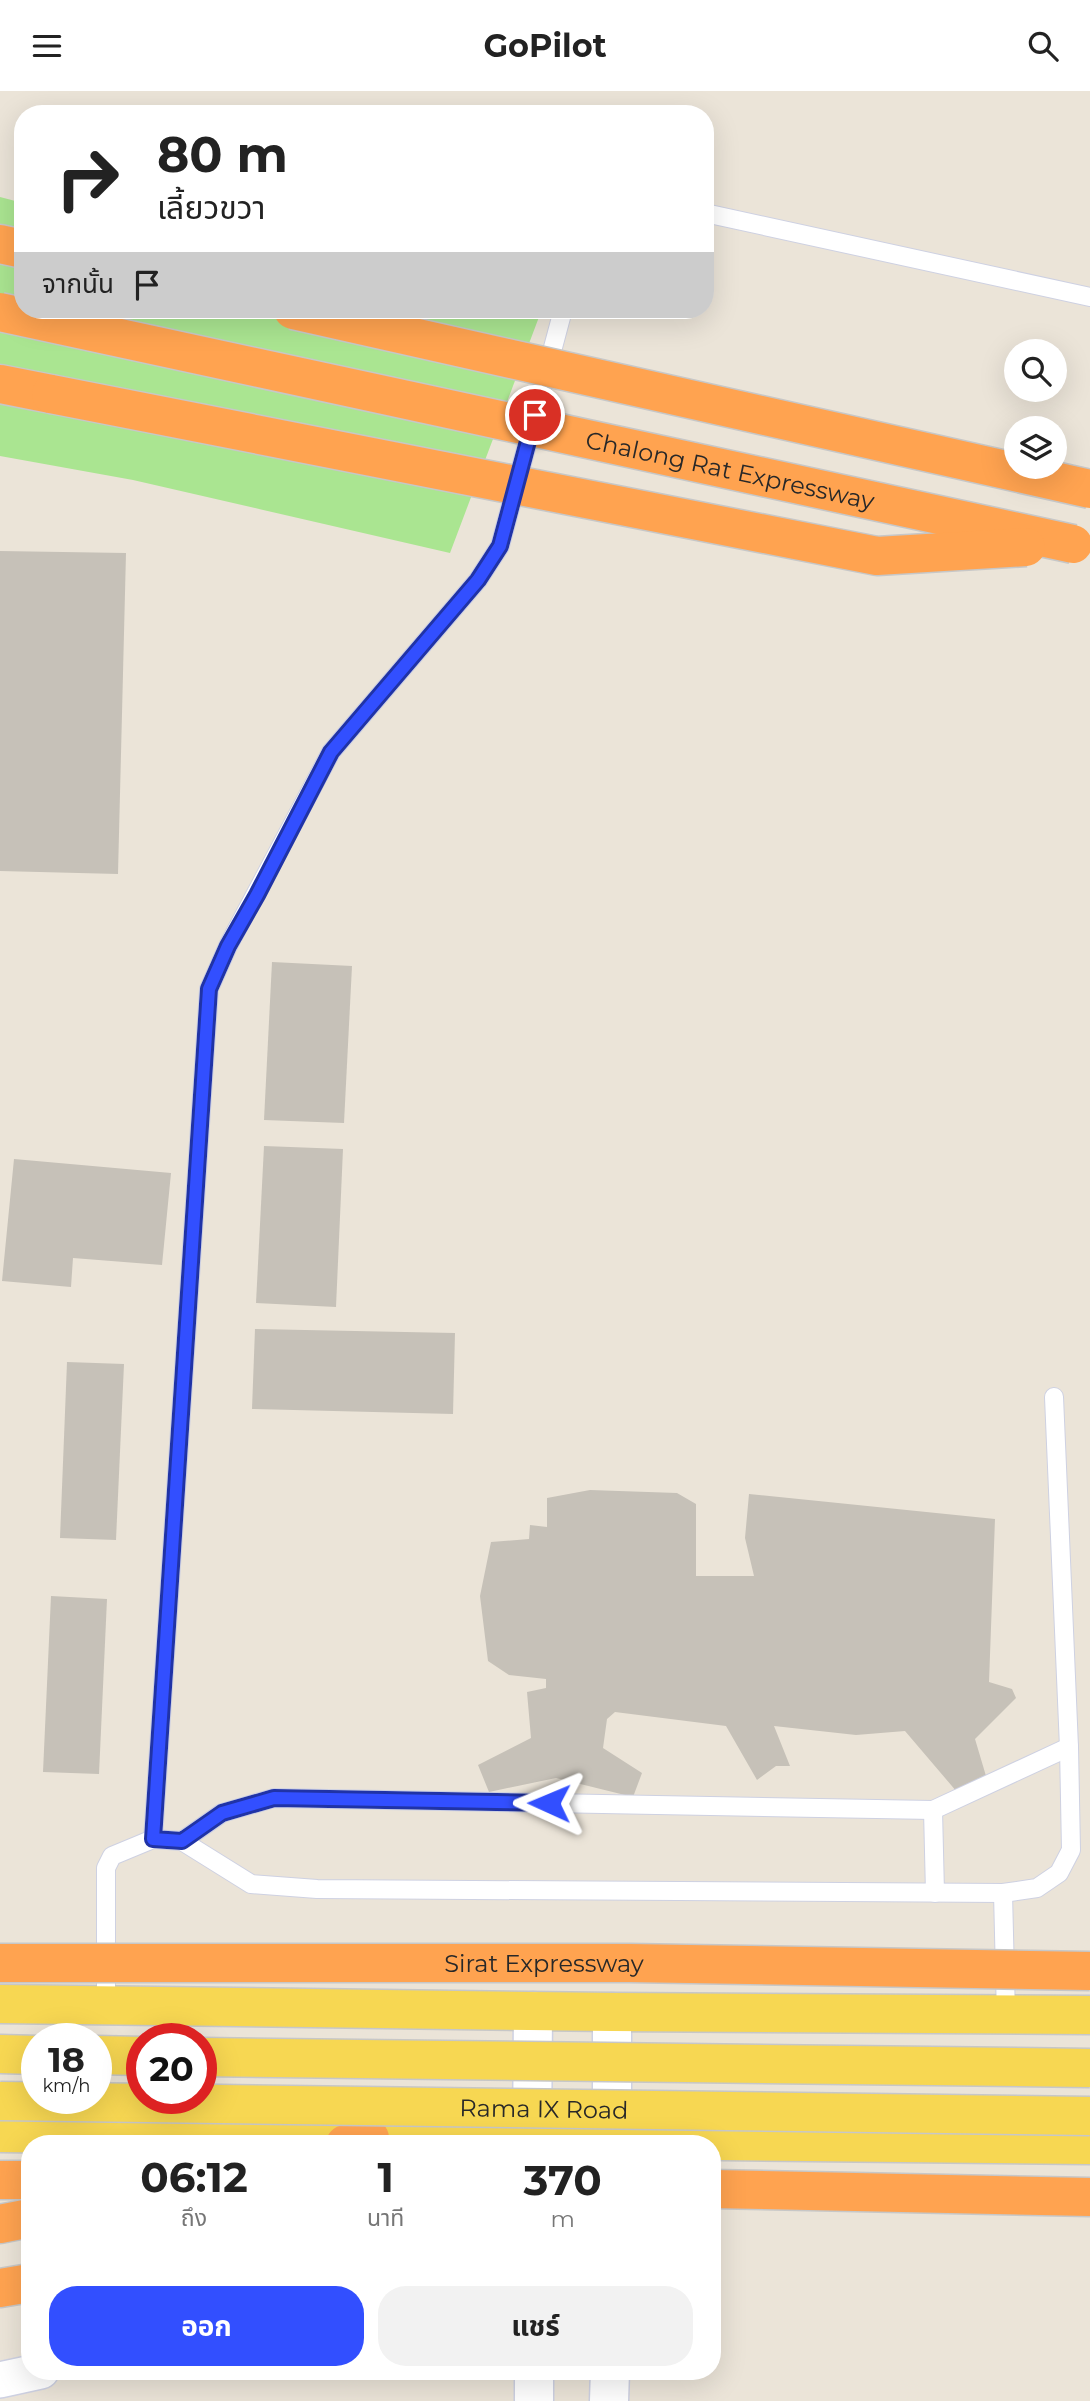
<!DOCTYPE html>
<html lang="th">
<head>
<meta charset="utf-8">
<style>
  body { margin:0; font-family:Montserrat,"Noto Sans Thai",sans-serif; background:#f2f2f2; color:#222; height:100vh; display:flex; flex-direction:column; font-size:26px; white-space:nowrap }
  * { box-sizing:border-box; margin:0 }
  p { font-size:23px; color:#767676 }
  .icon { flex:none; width:38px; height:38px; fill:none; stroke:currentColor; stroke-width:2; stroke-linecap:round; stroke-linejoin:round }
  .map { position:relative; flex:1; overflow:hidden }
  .drawer { position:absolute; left:21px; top:2044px; width:700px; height:245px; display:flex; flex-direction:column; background:#fff; border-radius:28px; box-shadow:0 7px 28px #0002 }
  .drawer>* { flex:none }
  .hud { position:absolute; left:14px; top:14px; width:700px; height:214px; border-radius:28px; box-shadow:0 7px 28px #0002; background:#fff; color:#222; overflow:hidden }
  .controls { position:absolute; left:1004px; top:248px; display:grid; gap:14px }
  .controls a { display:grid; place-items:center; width:63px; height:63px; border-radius:50%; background:#fff; box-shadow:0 7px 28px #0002; font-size:35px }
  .speed { position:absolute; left:21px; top:1932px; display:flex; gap:14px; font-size:35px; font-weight:700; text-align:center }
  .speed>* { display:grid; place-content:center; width:91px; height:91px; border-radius:50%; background:#fff; box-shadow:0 7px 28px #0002; line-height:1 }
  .speed small { font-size:18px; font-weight:400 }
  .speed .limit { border:10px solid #d22; background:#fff; color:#111 }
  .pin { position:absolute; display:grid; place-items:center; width:60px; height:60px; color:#fff; margin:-30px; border:4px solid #fff; border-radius:50%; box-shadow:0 2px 7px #0007 }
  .me { position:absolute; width:77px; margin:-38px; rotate:271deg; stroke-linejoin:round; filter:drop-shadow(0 0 5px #0008) }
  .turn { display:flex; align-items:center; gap:24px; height:147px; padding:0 28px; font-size:32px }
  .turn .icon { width:91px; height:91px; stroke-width:2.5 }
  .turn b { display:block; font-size:49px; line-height:60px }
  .then { display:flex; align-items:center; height:66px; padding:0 28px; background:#0003; gap:14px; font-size:26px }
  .eta { display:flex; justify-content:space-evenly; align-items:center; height:119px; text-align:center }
  .eta b { font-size:42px; font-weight:700; line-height:49px }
  .primary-button { display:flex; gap:14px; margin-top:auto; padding:14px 28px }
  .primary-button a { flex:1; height:80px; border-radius:28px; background:#324fff; color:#fff; font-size:28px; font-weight:700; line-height:80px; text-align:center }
  .primary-button a+a { background:#f2f2f2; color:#222 }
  header { display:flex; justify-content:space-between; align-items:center; height:91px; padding:0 28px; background:#fff; font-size:32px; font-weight:700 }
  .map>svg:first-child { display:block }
</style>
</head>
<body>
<header><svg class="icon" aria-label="menu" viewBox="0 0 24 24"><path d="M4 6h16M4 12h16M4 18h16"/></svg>GoPilot<svg class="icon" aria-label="search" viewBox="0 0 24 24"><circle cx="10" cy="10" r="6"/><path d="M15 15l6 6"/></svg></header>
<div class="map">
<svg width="1090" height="2310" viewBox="0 0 1090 2310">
  <rect width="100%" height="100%" fill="#ebe4d8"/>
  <path fill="#aae591" d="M0,106L23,112V219H505L539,226L450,462L133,389L0,365Z"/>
  <g fill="#c6c1b8">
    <path d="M0,460L126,462L118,783L0,780Z"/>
    <path d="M272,871L352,875L344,1032L264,1029Z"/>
    <path d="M264,1055L343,1058L336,1216L256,1212Z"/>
    <path d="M14,1068L171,1082L162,1174L73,1167L71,1196L2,1190Z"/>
    <path d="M255,1238L455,1242L453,1323L252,1318Z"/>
    <path d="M67,1271L124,1273L116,1449L60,1447Z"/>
    <path d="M590,1399L677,1402L696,1413V1485H754L745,1447L749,1403L995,1428L989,1591L1012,1598L1016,1607L975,1648L986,1685L957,1701L905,1640L856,1644L774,1635L790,1675H776L757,1689L726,1635L615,1621L607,1628L603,1657L642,1682L633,1706L556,1687L489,1701L478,1674L531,1647L527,1601L546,1597V1588L509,1584L488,1570L480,1505L491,1451L529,1448L530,1434L547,1436V1407Z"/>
    <path d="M51,1505L107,1508L99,1683L43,1681Z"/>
  </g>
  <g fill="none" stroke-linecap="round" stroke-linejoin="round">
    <g stroke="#ced1e2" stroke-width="20">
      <g id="service">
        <path d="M705,122L1090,206"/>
        <path d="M933,1719L935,1802"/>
        <path d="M153,1748L209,898L228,855L331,661L478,489L500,455L563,219"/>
        <path d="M182,1750L222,1722L274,1707L933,1719L1069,1656"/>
        <path d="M1003,1802L1006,1925"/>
        <path d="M106,1913V1777L112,1765L153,1748L182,1750L251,1793L317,1798L1003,1802L1037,1797L1059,1782L1071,1759L1069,1656L1054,1306"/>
      </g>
    </g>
    <g stroke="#ced1e2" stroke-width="38">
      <path id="minor" d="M0,2289L41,2280"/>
    </g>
    <g stroke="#ced1e2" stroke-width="41">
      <g id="tertiary">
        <path d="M612,1921V2052"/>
        <path d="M532,2051L533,1920"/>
        <path d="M534,2310V2280"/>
        <path d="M609,2310L610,2280"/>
      </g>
    </g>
    <g stroke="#c7c7c7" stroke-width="41">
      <g id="primary">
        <path d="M0,1913L612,1921L1090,1924"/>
        <path d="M0,1963L37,1964"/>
        <path d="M96,1964L142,1965"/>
        <path d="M0,2042L1090,2054"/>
      </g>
    </g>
    <g stroke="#c7c7c7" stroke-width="41">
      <g id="motorway">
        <path d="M0,153L23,158"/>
        <path d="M0,293L51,303"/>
        <path d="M345,2053L370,2047"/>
        <path d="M0,2089H30"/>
        <path d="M712,2098L1090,2106"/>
        <path d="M0,2133L30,2127"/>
        <path d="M0,2197L30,2192"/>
      </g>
    </g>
    <use href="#service" stroke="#fff" stroke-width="18"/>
    <use href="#minor" stroke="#fff" stroke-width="35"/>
    <use href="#tertiary" stroke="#fff" stroke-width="38"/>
    <use href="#primary" stroke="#f7d752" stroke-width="38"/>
    <use href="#motorway" stroke="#ffa350" stroke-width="38"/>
    <g stroke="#c7c7c7" stroke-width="41" stroke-linecap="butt">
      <g id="primary-bridge">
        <path d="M201,1966L1090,1977"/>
        <path id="s1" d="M0,2010L1090,2025"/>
      </g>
    </g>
    <g stroke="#c7c7c7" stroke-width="41" stroke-linecap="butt">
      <g id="motorway-bridge">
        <path d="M293,219L1090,398"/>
        <path id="s2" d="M0,221L1073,453"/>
        <path d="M51,303L877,465L1026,456"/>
        <path id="s3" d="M0,1872H629L1090,1880"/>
      </g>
    </g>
    <use href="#primary-bridge" stroke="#f7d752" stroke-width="38"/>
    <use href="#motorway-bridge" stroke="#ffa350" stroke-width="38"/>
  </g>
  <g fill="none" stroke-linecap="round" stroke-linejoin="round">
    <g stroke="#2033a6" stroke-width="18">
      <path id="route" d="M535,324L500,455L478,489L331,661L257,804L228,855L209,898L153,1748L182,1750L222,1722L274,1707L549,1712"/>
    </g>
    <use href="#route" stroke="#324fff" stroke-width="12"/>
  </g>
  <g text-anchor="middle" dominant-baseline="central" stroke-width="5" stroke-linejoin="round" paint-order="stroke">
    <g font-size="24" fill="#282828" stroke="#fff">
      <text stroke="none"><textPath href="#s2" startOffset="747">Chalong Rat Expressway</textPath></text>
      <text stroke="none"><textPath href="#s3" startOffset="544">Sirat Expressway</textPath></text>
      <text stroke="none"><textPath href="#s1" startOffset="544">Rama IX Road</textPath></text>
    </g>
  </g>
</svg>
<div class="controls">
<a><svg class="icon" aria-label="search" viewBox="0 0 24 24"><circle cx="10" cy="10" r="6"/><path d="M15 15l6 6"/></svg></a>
<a><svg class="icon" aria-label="layers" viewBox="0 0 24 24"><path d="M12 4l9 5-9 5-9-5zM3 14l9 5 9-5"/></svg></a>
</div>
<div class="speed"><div>18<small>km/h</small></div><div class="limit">20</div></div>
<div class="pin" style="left:535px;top:324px;background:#d93025"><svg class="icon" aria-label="arrive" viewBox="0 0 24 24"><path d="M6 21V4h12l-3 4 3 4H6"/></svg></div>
<svg class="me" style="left:549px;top:1712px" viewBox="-20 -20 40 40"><path d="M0-17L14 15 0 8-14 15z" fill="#324fff" stroke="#fff" stroke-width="4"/></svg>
<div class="hud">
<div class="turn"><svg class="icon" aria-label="right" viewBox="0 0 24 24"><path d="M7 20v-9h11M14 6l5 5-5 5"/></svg><div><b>80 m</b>เลี้ยวขวา</div></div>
<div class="then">จากนั้น<svg class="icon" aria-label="arrive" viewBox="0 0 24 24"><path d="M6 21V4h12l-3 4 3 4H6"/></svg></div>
</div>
<section class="drawer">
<div class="eta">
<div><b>06:12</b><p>ถึง</p></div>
<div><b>1</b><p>นาที</p></div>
<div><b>370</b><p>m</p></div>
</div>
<div class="primary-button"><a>ออก</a><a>แชร์</a></div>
</section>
</div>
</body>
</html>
